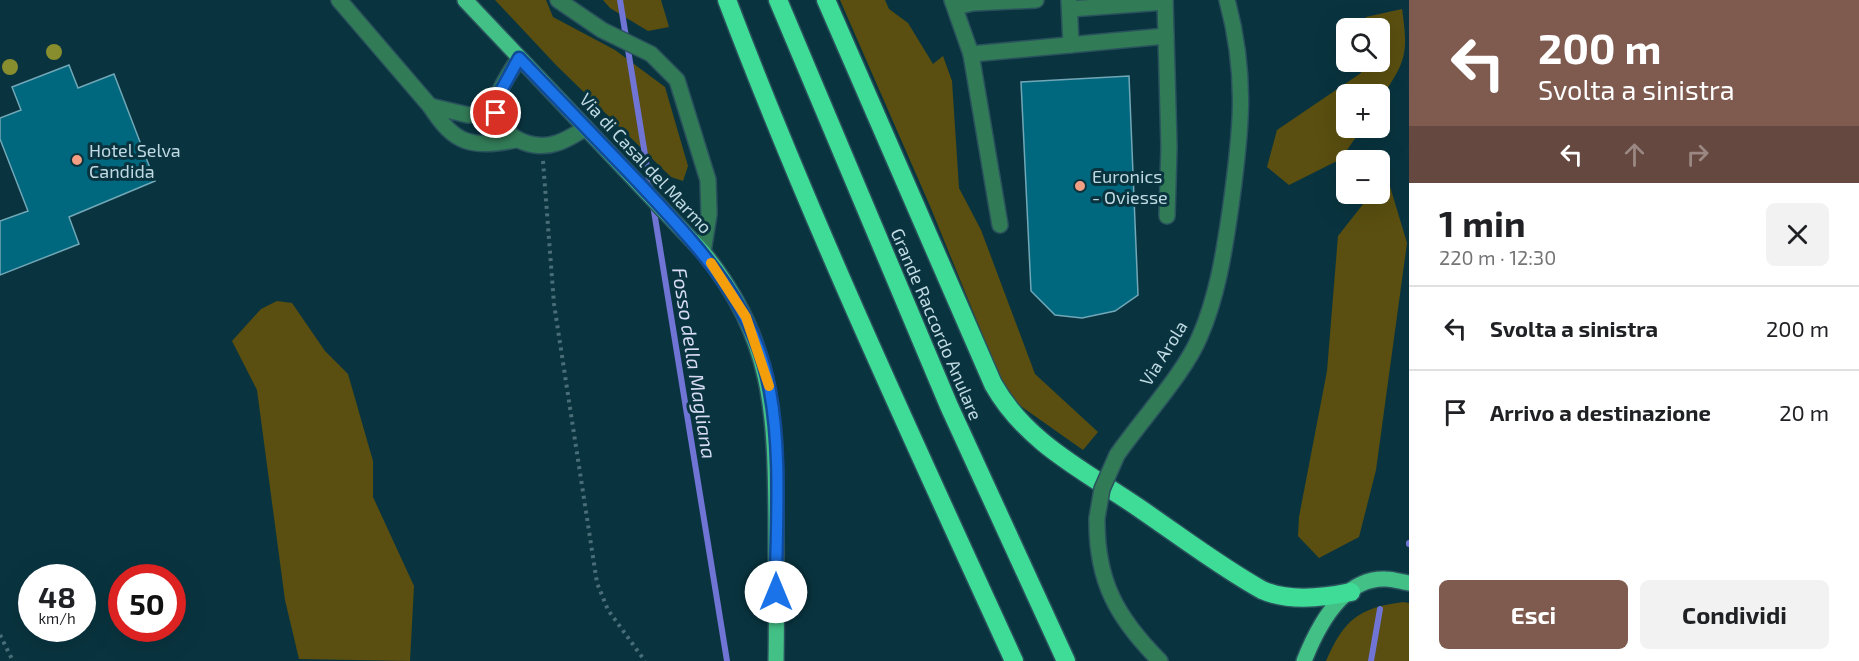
<!DOCTYPE html>
<html lang="it">
<head>
<meta charset="utf-8">
<style>
  body { margin:0; font-family:"Exo 2",sans-serif; background:#f2f2f2; color:#202124; height:100vh; display:flex; flex-direction:column; font-size:22px; white-space:nowrap }
  * { box-sizing:border-box; margin:0 }
  p { font-size:20px; color:#757577 }
  .icon { flex:none; width:33px; height:33px; fill:none; stroke:currentColor; stroke-width:2; stroke-linecap:round; stroke-linejoin:round }
  .map { position:relative; flex:1; overflow:hidden }
  .panel { display:flex; flex-direction:column; background:#fff; width:450px }
  .panel>* { flex:none }
  .guide { background:#7f5a4f; color:#fff; overflow:hidden }
  .tools { position:absolute; left:1336px; top:18px; display:grid; gap:12px }
  .tools a { display:grid; place-items:center; width:54px; height:54px; border-radius:9px; background:#fff; box-shadow:0 6px 24px #0002; font-size:30px }
  .speed { position:absolute; left:18px; top:564px; display:flex; gap:12px; font-size:30px; font-weight:700; text-align:center }
  .speed>* { display:grid; place-content:center; width:78px; height:78px; border-radius:50%; background:#fff; box-shadow:0 6px 24px #0002; line-height:1 }
  .speed small { font-size:15px; font-weight:400 }
  .speed .limit { border:9px solid #d22; background:#fff; color:#111 }
  .pin { position:absolute; display:grid; place-items:center; width:51px; height:51px; color:#fff; margin:-26px; border:3px solid #fff; border-radius:50%; box-shadow:0 2px 6px #0007 }
  .me { position:absolute; width:66px; margin:-33px; rotate:0deg; stroke-linejoin:round; filter:drop-shadow(0 0 4px #0008) }
  .turn { display:flex; align-items:center; gap:21px; height:126px; padding:0 30px; font-size:27px }
  .turn .icon { width:78px; height:78px; stroke-width:2.5 }
  .turn b { display:block; font-size:42px; line-height:51px }
  .lanes { display:flex; align-items:center; height:57px; padding:0 30px; background:#0003; justify-content:center; gap:30px; direction:ltr }
  .lanes .off { opacity:.35 }
  .round { display:grid; place-items:center; flex:none; width:63px; height:63px; border-radius:9px; background:#f2f2f2 }
  .head { display:flex; align-items:center; justify-content:space-between; height:102px; padding:0 30px }
  h1 { font-size:36px; font-weight:700; line-height:45px }
  .cta { display:flex; gap:12px; margin-top:auto; padding:12px 30px }
  .cta a { flex:1; height:69px; border-radius:9px; background:#7f5a4f; color:#fff; font-size:24px; font-weight:700; line-height:69px; text-align:center }
  .cta a+a { background:#f2f2f2; color:#202124 }
  ul { padding:0; list-style:none }
  li { display:flex; align-items:center; gap:18px; height:84px; padding:0 30px; border-top:2px solid #e0e0e0 }
  li div { flex:1 }
  li b { display:block; font-size:22px }
  li em { font-style:normal }
  main { display:flex; flex:1; min-height:0 }
  .map>svg:first-child { display:block }
</style>
</head>
<body>
<main>
<div class="map">
<svg width="1409" height="661" viewBox="0 0 1409 661">
  <rect width="100%" height="100%" fill="#09343f"/>
  <g fill="#5a4f10">
    <path d="M495,0H546L553,17L615,50L665,87L688,166L683,181L671,177L556,65Z"/>
    <path d="M603,0H661L669,27L648,31L610,8Z"/>
    <path d="M840,0H885L889,9L908,23L933,64L943,56L952,81L959,188L981,230L1035,374L1098,432L1083,450L1008,397L930,206Z"/>
    <path d="M1402,9C1409,56 1405,62 1380,100V94H1347V128H1362L1341,159L1289,185L1267,167L1277,130L1361,73L1362,62H1380V28H1365L1366,17Z"/>
    <path d="M1386,173L1407,243L1376,470L1359,537L1319,558L1298,536L1299,517L1327,371L1338,236L1371,194H1380V182Z"/>
    <path d="M277,301L292,303L325,351L348,374L373,461V497L414,586L410,661L299,659L285,600L257,390L232,341L261,309Z"/>
    <path d="M1403,602L1409,603V661H1326C1344,619 1359,608 1403,602Z"/>
  </g>
  <g fill="none" stroke-linecap="round" stroke-linejoin="round">
    <g stroke="#7074d4" stroke-width="6">
      <path d="M620,0L651,192"/>
      <path d="M653,205L727,661"/>
      <path d="M1409,544V543"/>
      <path d="M1371,661L1380,609"/>
    </g>
  </g>
  <g fill="#00687e" stroke="#71a7b7" stroke-width="1.5">
    <path d="M69,65L78,88L114,74L155,181L69,217L79,244L0,275V221L28,211L0,139V118L21,110L12,87Z"/>
    <path d="M1129,76L1138,295L1115,311L1082,318L1055,315L1031,291L1021,82Z"/>
  </g>
  <g fill="none" stroke-linecap="round" stroke-linejoin="round">
    <g stroke="#2a525d" stroke-width="18">
      <g id="minor">
        <path d="M339,0L430,106"/>
        <path d="M558,0L602,30L651,54L677,80L708,180L709,214L703,252"/>
        <path d="M952,0L971,54L1166,36L1165,0"/>
        <path d="M1069,0L1071,45"/>
        <path d="M955,7L973,3L1036,0"/>
        <path d="M1070,9L1165,2"/>
        <path d="M1166,36L1169,147L1167,216"/>
        <path d="M971,54L1000,225"/>
        <path d="M519,58C512,70 500,86 497,99C490,132 529,153 557,143C567,140 577,133 586,128"/>
        <path d="M496,113L468,115L430,106C455,145 471,148 516,140"/>
        <path d="M1117,455C1141,420 1185,373 1200,336C1217,297 1224,253 1230,212C1241,134 1248,77 1227,0"/>
        <path d="M1097,518C1096,581 1117,618 1160,661"/>
      </g>
    </g>
    <g stroke="#2a525d" stroke-width="18">
      <g id="major">
        <path d="M465,0L703,252C773,338 775,412 776,519C776,566 777,614 776,661"/>
        <path d="M1304,661C1317,628 1342,577 1386,579C1393,579 1402,582 1409,583"/>
      </g>
    </g>
    <g stroke="#2a525d" stroke-width="21">
      <g id="highway">
        <path d="M727,0C812,224 914,442 1014,661"/>
        <path d="M778,0L949,406L1066,661"/>
        <path d="M826,0L993,384C1026,443 1085,471 1139,508C1180,536 1219,566 1262,590C1289,602 1323,598 1351,592"/>
      </g>
    </g>
    <g stroke="#496e78" stroke-width="4" stroke-dasharray="3 4.5" stroke-linecap="butt">
      <path d="M543,161L554,304L597,583L608,610L645,661"/>
      <path d="M0,635L13,661"/>
    </g>
    <use href="#minor" stroke="#327b57" stroke-width="15"/>
    <use href="#major" stroke="#43c086" stroke-width="15"/>
    <use href="#highway" stroke="#3edc96" stroke-width="18"/>
    <g stroke="#2a525d" stroke-width="18" stroke-linecap="butt">
      <path id="minor-bridge" d="M1097,518L1102,489L1117,455"/>
    </g>
    <use href="#minor-bridge" stroke="#327b57" stroke-width="15"/>
  </g>
  <g fill="#888d2e">
    <circle cx="54" cy="52" r="8"/>
    <circle cx="10" cy="67" r="8"/>
  </g>
  <g fill="none" stroke-linecap="round" stroke-linejoin="round">
    <g stroke="#114b97" stroke-width="15">
      <path id="route" d="M496,113L497,98L519,58C559,100 599,141 639,183C698,247 754,302 770,391C782,456 776,526 776,592"/>
    </g>
    <use href="#route" stroke="#1a73e8" stroke-width="10"/>
    <path stroke="#f59e0b" stroke-width="10" d="M711,263L746,317L769,386"/>
  </g>
  <g fill="#f39f83" stroke="#09343f" stroke-width="2">
    <circle cx="77" cy="160" r="6"/>
    <circle cx="1080" cy="186" r="6"/>
  </g>
  <g text-anchor="middle" dominant-baseline="central" stroke-width="6" stroke-linejoin="round" paint-order="stroke">
    <g font-size="18" fill="#c0dae3" stroke="#09343f" text-anchor="start">
      <text x="89" y="150">Hotel Selva<tspan x="89" dy="21">Candida</tspan></text>
      <text x="1092" y="176">Euronics<tspan x="1092" dy="21">- Oviesse</tspan></text>
    </g>
    <g font-size="18" fill="#c0dae3" stroke="#09343f">
      <text transform="translate(646 163) rotate(47)">Via di Casal del Marmo</text>
      <text transform="translate(937 324) rotate(67)">Grande Raccordo Anulare</text>
      <text transform="translate(1163 353) rotate(-58)">Via Arola</text>
    </g>
    <g font-size="20" font-style="italic" fill="#d7dbf4" stroke="#09343f">
      <text transform="translate(695 363) rotate(81)">Fosso della Magliana</text>
    </g>
  </g>
</svg>
<div class="tools">
<a><svg class="icon" aria-label="search" viewBox="0 0 24 24"><circle cx="10" cy="10" r="6"/><path d="M15 15l6 6"/></svg></a>
<a>+</a>
<a>−</a>
</div>
<div class="speed"><div>48<small>km/h</small></div><div class="limit">50</div></div>
<div class="pin" style="left:496px;top:113px;background:#d93025"><svg class="icon" aria-label="arrive" viewBox="0 0 24 24"><path d="M6 21V4h12l-3 4 3 4H6"/></svg></div>
<svg class="me" style="left:776px;top:592px" viewBox="-20 -20 40 40"><circle r="19" fill="#fff"/><path d="M0-13L10 11 0 6-10 11z" fill="#1a73e8"/></svg>
</div>
<section class="panel">
<div class="guide">
<div class="turn"><svg class="icon" aria-label="left" viewBox="0 0 24 24"><path d="M17 20v-9H6M10 6l-5 5 5 5"/></svg><div><b>200 m</b>Svolta a sinistra</div></div>
<div class="lanes"><svg class="icon" aria-label="left" viewBox="0 0 24 24"><path d="M17 20v-9H6M10 6l-5 5 5 5"/></svg><svg class="icon off" aria-label="ahead" viewBox="0 0 24 24"><path d="M12 20V5M6 11l6-6 6 6"/></svg><svg class="icon off" aria-label="right" viewBox="0 0 24 24"><path d="M7 20v-9h11M14 6l5 5-5 5"/></svg></div>
</div>
<div class="head"><div><h1>1 min</h1><p>220 m · 12:30</p></div><a class="round"><svg class="icon" aria-label="close" viewBox="0 0 24 24"><path d="M6 6l12 12M18 6L6 18"/></svg></a></div>
<ul>
<li><svg class="icon" aria-label="left" viewBox="0 0 24 24"><path d="M17 20v-9H6M10 6l-5 5 5 5"/></svg><div><b>Svolta a sinistra</b></div><em>200 m</em></li>
<li><svg class="icon" aria-label="arrive" viewBox="0 0 24 24"><path d="M6 21V4h12l-3 4 3 4H6"/></svg><div><b>Arrivo a destinazione</b></div><em>20 m</em></li>
</ul>
<div class="cta"><a>Esci</a><a>Condividi</a></div>
</section>
</main>
</body>
</html>
